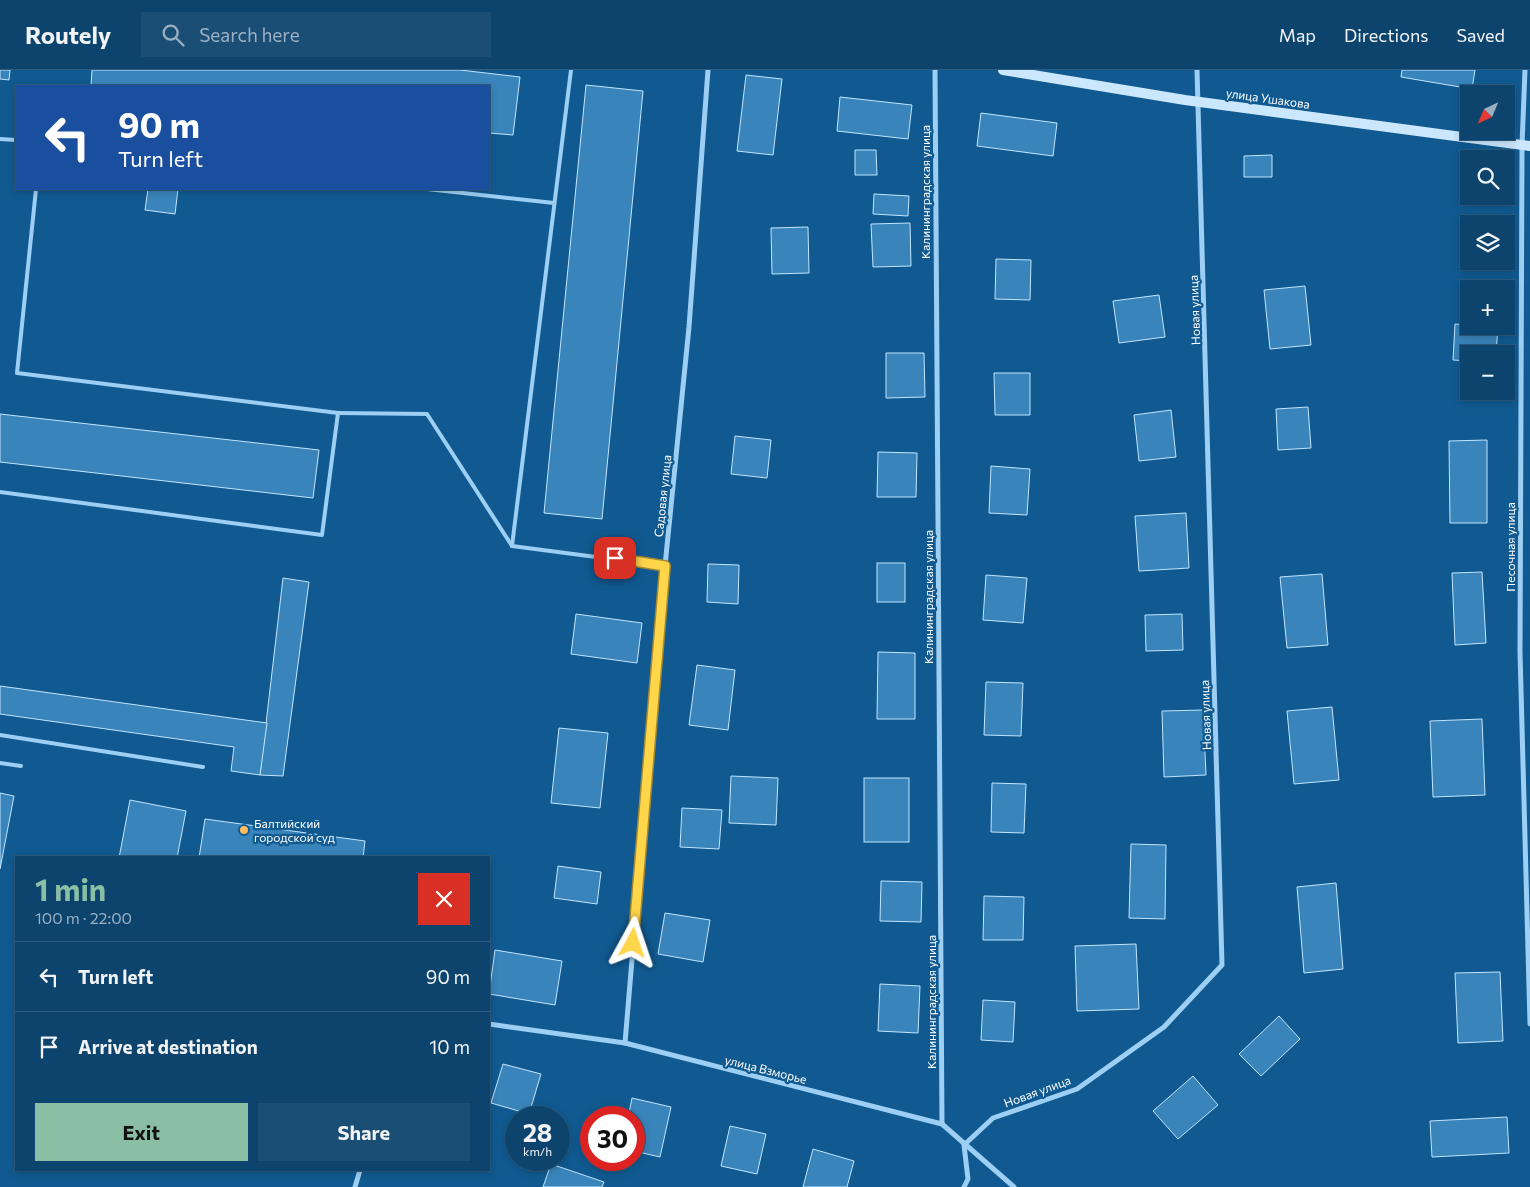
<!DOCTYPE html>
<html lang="en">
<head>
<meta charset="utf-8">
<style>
  body { margin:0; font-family:Commissioner,sans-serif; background:#1a4e75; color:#f1f3f6; height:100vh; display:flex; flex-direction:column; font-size:19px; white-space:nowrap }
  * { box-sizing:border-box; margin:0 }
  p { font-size:16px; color:#9ab0c2 }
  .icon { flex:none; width:28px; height:28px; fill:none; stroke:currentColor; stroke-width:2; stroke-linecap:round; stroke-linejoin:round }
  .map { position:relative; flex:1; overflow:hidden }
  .drawer { position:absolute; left:15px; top:786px; width:475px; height:315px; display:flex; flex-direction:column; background:#0c446d; border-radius:0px; box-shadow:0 2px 8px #0003,0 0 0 1px #2c5c80 }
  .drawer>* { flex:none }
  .banner { position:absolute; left:15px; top:15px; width:475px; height:105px; border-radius:0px; box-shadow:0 2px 8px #0003,0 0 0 1px #2c5c80; background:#1a4fa0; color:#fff; overflow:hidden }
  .needle { width:32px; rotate:224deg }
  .buttons { position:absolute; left:1460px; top:15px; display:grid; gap:10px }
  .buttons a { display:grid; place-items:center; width:55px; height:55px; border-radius:0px; background:#0c446d; box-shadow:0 2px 8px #0003,0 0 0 1px #2c5c80; font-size:25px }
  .speed { position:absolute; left:505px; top:1036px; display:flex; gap:10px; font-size:25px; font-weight:700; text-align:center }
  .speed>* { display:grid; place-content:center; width:65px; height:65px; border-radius:50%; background:#0c446d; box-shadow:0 2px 8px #0003,0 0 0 1px #2c5c80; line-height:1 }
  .speed small { font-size:12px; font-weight:400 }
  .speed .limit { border:8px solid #d22; background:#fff; color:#111 }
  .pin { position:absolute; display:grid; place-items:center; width:42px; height:42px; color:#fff; margin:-21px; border-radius:10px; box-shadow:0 2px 8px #0006 }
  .me { position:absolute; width:55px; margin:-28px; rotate:5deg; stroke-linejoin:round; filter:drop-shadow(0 0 4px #0008) }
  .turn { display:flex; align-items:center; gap:18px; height:105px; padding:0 20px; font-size:22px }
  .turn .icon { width:65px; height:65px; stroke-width:2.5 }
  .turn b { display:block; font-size:35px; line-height:42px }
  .round { display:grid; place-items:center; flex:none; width:52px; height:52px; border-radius:0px; background:#1a4e75 }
  .overview { display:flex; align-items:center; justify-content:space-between; height:85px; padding:0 20px }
  h1 { font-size:30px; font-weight:700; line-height:38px; color:#8abfa5 }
  .primary-button { display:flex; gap:10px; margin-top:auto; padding:10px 20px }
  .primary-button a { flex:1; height:58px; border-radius:0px; background:#8abfa5; color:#111; font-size:20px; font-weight:700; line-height:58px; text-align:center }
  .primary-button a+a { background:#1a4e75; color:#f1f3f6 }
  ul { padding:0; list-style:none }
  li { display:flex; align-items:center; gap:15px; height:70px; padding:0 20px; border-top:1px solid #2c5c80 }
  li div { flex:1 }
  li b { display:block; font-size:19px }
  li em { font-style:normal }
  header { display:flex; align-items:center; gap:30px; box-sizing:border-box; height:70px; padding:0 25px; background:#0c446d; border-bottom:1px solid #2c5c80 }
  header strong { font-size:24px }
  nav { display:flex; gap:28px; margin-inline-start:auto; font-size:18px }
  .search { width:350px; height:45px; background:#1a4e75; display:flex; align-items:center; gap:12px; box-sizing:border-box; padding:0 18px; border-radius:0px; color:#9ab0c2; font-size:19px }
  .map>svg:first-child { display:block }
</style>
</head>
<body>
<header>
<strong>Routely</strong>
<div class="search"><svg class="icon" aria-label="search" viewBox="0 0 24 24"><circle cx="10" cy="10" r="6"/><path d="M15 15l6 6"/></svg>Search here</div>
<nav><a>Map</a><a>Directions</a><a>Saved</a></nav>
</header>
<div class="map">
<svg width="1530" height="1117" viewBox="0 0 1530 1117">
  <rect width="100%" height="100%" fill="#105a91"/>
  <g fill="#3984ba" stroke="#c3e5fd">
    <path d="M0,0H10L9,10L0,9Z"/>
    <path d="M92,0H460L520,7L513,65L489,63V16H91Z"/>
    <path d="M1402,0H1475L1472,19L1401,7Z"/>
    <path d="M746,5L782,9L773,85L737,81Z"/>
    <path d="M586,15L643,21L602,449L544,443Z"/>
    <path d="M840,27L912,35L908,69L837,61Z"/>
    <path d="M981,43L1057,53L1053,86L977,76Z"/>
    <path d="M855,80H876L877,105H855Z"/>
    <path d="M1272,85V107H1244V86Z"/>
    <path d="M148,119H178L175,144L145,140Z"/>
    <path d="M874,124L909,126L908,146L873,144Z"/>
    <path d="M1500,147V154H1469V187H1463V148Z"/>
    <path d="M910,153L911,196L873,197L871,154Z"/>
    <path d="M808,157L809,203L772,204L771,158Z"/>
    <path d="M996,189L1031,190L1030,230L995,229Z"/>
    <path d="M1305,216L1311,275L1270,279L1264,220Z"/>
    <path d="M1159,225L1165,267L1119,273L1113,231Z"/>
    <path d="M1455,254L1469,255V256L1498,257L1496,284H1469V291L1453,290Z"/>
    <path d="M886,283H924L925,327L886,328Z"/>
    <path d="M994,303H1030V345H995Z"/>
    <path d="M1308,337L1311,378L1278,380L1276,339Z"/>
    <path d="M1171,340L1176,387L1139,391L1134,345Z"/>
    <path d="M0,344L319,380L313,428L0,392Z"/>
    <path d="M735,366L771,370L767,408L731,404Z"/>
    <path d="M1487,370V453H1450L1449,371Z"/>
    <path d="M878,382L917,383L916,427H877Z"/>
    <path d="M991,396L1030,399L1027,445L989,443Z"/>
    <path d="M1186,443L1189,498L1139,501L1135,446Z"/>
    <rect x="877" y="493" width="28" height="39"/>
    <path d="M708,494L739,495L738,534L707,532Z"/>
    <path d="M1482,502L1486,573L1455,575L1452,503Z"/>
    <path d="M1322,504L1328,575L1287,578L1280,507Z"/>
    <path d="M986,505L1027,508L1023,553L983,550Z"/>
    <path d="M283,508L309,512L283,706L260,705Z"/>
    <path d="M576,544L642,553L637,593L571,584Z"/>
    <path d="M1182,544L1183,580L1146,581L1145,545Z"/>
    <path d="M878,582L915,583V649H877Z"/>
    <path d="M697,595L735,600L728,660L689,655Z"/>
    <path d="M986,612L1023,613L1021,666L984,665Z"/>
    <path d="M0,616L267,653L260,705L231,701L234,677L0,644Z"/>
    <path d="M1332,637L1339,710L1294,714L1287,641Z"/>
    <path d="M1203,640L1206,705L1164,707L1162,641Z"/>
    <path d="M1482,649L1485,725L1433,727L1430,651Z"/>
    <path d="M559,658L608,663L600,738L551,733Z"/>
    <path d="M731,706L778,708L776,755L729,753Z"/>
    <rect x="864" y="708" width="45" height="64"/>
    <path d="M992,713L1026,714L1024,763L991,762Z"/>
    <path d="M0,723L14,726L0,799Z"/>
    <path d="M130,730L186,741L177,788H119Z"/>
    <path d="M682,738L722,740L719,779L680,777Z"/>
    <path d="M205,749L365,771L363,788H199Z"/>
    <path d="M1131,774L1166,775L1165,849L1129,848Z"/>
    <path d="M558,796L601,802L597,834L554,828Z"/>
    <path d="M881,811L922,812L921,852L880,851Z"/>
    <path d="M1336,813L1343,899L1304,903L1297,817Z"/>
    <path d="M984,826L1024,827L1023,870H983Z"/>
    <path d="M665,843L710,850L703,892L658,884Z"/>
    <path d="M1136,874L1139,939L1077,941L1075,876Z"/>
    <path d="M495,880L562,891L555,935L489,924Z"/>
    <path d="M1500,902L1503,971L1458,973L1455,903Z"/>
    <path d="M880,914L920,916L918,963L878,961Z"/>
    <path d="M983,930L1015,932L1013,972L981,970Z"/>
    <path d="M1279,946L1300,969L1261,1006L1239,984Z"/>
    <path d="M503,994L541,1004L529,1044L491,1033Z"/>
    <path d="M1193,1006L1218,1035L1178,1069L1153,1041Z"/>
    <path d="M632,1028L671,1037L660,1087L634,1081V1048H628Z"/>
    <path d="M1507,1047L1509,1083L1432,1087L1430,1051Z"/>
    <path d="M730,1056L766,1064L757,1104L721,1096Z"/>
    <path d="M813,1079L854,1091L847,1117H803Z"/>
    <path d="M551,1094L604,1112L602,1117H543Z"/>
  </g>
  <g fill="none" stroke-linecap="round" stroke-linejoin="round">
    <g stroke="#9ccff3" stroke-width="4">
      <path d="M0,69L16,70"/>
      <path d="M427,119L554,133"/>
      <path d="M338,343L427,344L512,476"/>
      <path d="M0,422L322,465L338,343L17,303L36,119"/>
      <path d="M512,476L571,0"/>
      <path d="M512,476L665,496"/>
      <path d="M0,665L203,697"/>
      <path d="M0,693L21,696"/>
    </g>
    <g stroke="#9ccff3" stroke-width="5">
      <path d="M935,0L942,1054"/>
      <path d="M1525,0L1522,75L1520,582L1530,954"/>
      <path d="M489,954L625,973L942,1054L1014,1117"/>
      <path d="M625,973L665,496L689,257L708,0"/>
      <path d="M355,1117L360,1100"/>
      <path d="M964,1117L968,1109L964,1075L993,1048L1077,1019L1164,957L1222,895L1197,0"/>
    </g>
    <path stroke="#cbe7fd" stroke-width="10" d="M1003,0L1185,30L1530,76"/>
  </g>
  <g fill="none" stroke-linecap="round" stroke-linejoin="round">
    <g stroke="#a68a30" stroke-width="12">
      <path id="route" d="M615,488L665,496L633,873"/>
    </g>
    <use href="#route" stroke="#ffd54a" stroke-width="9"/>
  </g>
  <circle fill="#ffbb5d" stroke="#105a91" stroke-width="2" cx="244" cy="760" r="5"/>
  <g text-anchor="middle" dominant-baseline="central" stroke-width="4.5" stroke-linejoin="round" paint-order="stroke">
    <g font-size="12" fill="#fff" stroke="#105a91">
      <text transform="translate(1268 28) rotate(8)">улица Ушакова</text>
      <text transform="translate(925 122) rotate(-90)">Калининградская улица</text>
      <text transform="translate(1194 240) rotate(-92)">Новая улица</text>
      <text transform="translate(662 426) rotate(-84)">Садовая улица</text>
      <text transform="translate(1510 477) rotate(-90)">Песочная улица</text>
      <text transform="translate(928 527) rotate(-90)">Калининградская улица</text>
      <text transform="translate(1205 645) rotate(-92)">Новая улица</text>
      <text transform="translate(931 932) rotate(-90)">Калининградская улица</text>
      <text transform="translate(766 999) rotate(14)">улица Взморье</text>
      <text transform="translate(1037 1021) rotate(-20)">Новая улица</text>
    </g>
    <g font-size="12" fill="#fff" stroke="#105a91" text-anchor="start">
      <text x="254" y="753">Балтийский<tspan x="254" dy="14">городской суд</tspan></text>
    </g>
  </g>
</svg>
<div class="buttons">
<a><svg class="needle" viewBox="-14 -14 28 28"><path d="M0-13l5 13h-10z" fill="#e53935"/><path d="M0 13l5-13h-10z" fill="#9ab0c2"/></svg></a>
<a><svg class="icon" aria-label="search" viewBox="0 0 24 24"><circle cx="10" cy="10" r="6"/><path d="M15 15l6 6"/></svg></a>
<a><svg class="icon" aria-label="layers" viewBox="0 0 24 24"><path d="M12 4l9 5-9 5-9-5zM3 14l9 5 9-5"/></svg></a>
<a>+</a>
<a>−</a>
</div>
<div class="speed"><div>28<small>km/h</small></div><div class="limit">30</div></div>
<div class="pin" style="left:615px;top:488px;background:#d93025"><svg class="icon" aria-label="arrive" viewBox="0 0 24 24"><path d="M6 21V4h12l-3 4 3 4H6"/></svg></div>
<svg class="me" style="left:633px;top:873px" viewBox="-20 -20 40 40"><path d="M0-17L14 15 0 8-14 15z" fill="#ffd54a" stroke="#fff" stroke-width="4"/></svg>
<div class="banner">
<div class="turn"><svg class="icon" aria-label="left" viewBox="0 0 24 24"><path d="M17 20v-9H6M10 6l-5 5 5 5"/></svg><div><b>90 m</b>Turn left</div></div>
</div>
<section class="drawer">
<div class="overview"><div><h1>1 min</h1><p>100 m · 22:00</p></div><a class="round" style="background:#d93025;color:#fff"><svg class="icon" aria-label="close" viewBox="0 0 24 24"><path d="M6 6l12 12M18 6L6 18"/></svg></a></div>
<ul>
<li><svg class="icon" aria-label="left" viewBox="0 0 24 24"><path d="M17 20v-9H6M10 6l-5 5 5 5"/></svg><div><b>Turn left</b></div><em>90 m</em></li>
<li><svg class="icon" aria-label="arrive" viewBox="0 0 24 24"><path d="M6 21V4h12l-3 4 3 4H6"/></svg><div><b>Arrive at destination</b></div><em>10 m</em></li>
</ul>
<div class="primary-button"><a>Exit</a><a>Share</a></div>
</section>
</div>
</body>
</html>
